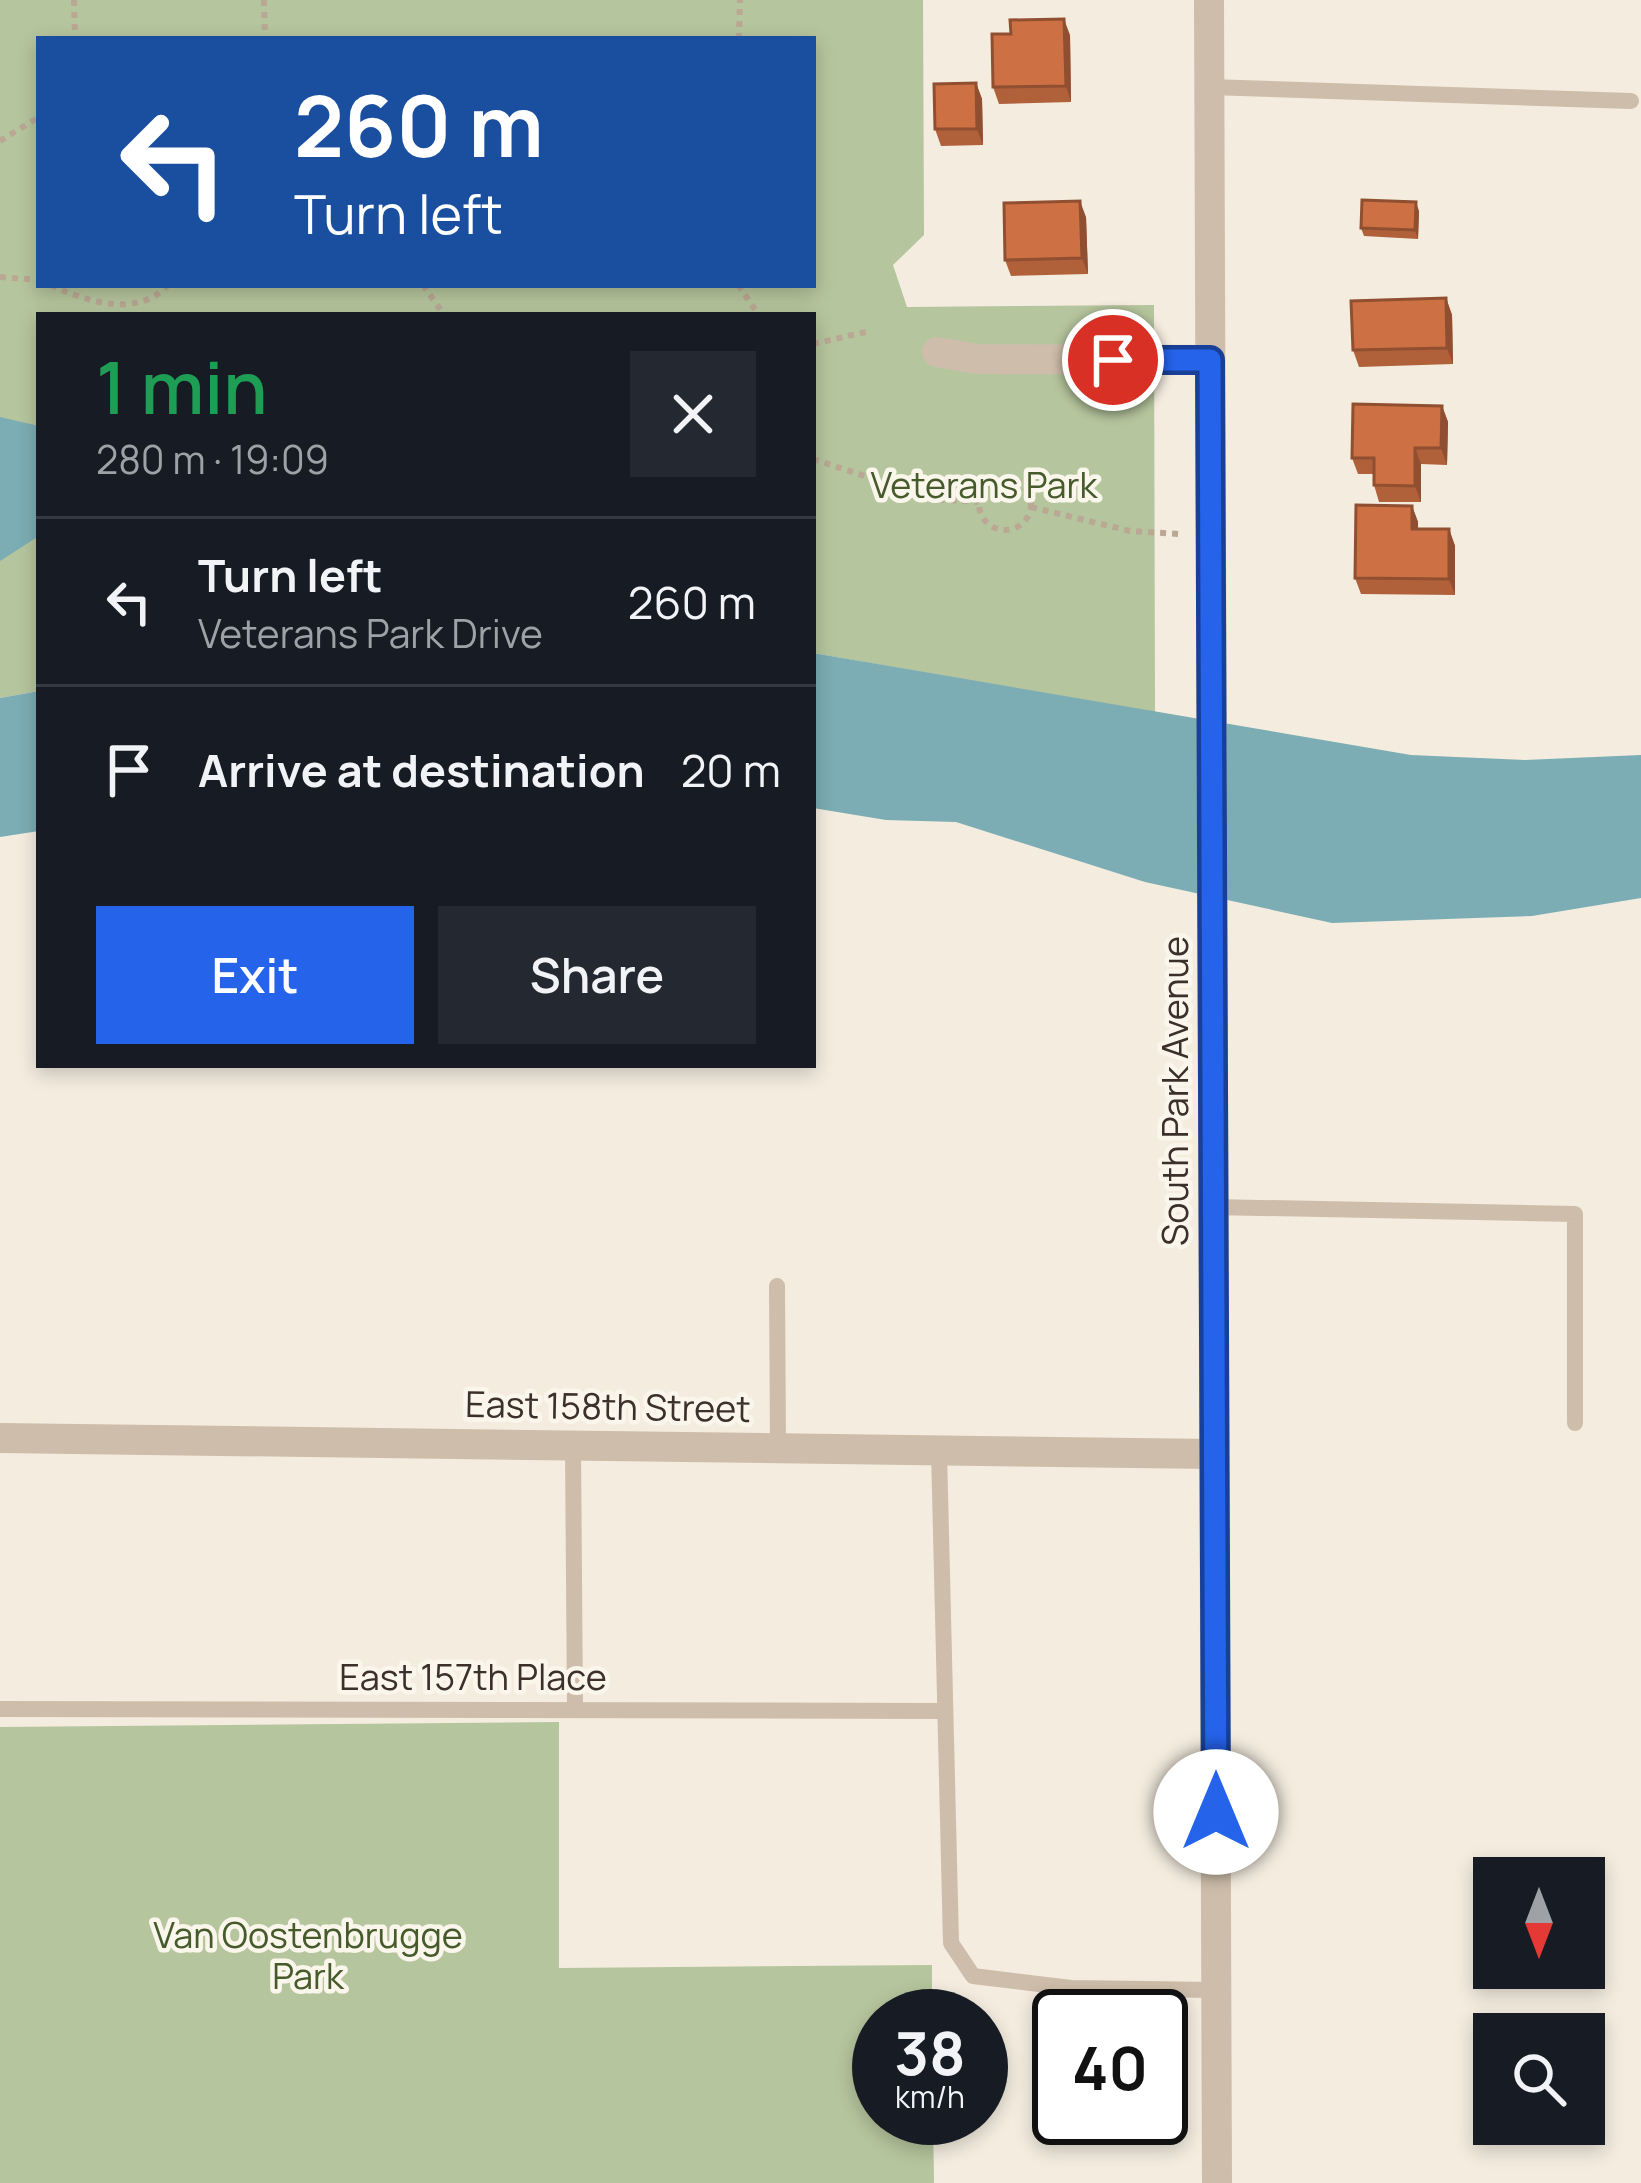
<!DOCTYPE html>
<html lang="en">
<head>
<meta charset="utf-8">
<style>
  body { margin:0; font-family:Manrope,sans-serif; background:#242831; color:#f1f3f6; height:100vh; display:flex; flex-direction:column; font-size:45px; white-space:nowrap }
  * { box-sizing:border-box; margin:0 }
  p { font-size:39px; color:#9ea1a6 }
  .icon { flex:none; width:66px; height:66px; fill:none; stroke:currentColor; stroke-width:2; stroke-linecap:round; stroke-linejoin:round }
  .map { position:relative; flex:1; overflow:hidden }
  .details { position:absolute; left:36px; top:312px; width:780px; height:756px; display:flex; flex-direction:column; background:#171b24; border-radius:0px; box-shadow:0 6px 18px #0003 }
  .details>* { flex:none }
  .hud { position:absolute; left:36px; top:36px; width:780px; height:252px; border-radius:0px; box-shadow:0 6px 18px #0003; background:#1a4fa0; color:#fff; overflow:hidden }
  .needle { width:78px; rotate:180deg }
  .tools { position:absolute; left:1473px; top:1857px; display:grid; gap:24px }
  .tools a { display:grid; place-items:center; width:132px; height:132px; border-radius:0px; background:#171b24; box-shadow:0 6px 18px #0003; font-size:60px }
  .speed { position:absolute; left:852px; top:1989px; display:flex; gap:24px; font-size:60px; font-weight:700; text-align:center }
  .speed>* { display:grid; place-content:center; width:156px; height:156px; border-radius:50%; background:#171b24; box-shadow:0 6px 18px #0003; line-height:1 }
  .speed small { font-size:30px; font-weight:400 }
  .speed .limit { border:6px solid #111; border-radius:18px; background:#fff; color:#111 }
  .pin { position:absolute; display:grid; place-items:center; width:102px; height:102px; color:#fff; margin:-51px; border:6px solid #fff; border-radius:50%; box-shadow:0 3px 12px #0007 }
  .me { position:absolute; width:132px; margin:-66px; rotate:0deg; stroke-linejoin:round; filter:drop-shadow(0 0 9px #0008) }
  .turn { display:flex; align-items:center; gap:42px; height:252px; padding:0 60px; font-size:54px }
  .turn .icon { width:156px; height:156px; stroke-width:2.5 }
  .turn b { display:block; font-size:84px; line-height:102px }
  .round { display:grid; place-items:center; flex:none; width:126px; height:126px; border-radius:0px; background:#242831 }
  .head { display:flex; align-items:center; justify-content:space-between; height:204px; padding:0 60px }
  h1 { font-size:72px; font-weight:600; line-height:90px; color:#1e9e55 }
  .cta { display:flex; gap:24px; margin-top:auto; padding:24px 60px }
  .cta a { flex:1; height:138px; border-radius:0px; background:#2563eb; color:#fff; font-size:48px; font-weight:600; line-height:138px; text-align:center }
  .cta a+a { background:#242831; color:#f1f3f6 }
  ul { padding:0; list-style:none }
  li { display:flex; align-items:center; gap:36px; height:168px; padding:0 60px; border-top:3px solid #363941 }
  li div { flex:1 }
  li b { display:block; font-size:45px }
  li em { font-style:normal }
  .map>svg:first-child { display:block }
</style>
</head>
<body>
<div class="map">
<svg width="1641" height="2183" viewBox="0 0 1641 2183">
  <rect width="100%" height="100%" fill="#f4ecdf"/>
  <g fill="#b5c59d" fill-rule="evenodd">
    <path d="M0,0H923L924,235L893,265L907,307L1154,305L1155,713L813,653V315H39V691L0,698ZM39,39H813V285H39Z"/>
    <path d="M559,1722V1968L932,1965V2016H879V2118H933L934,2183H0V1727Z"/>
  </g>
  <g fill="#7cadb4">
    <path d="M0,417L39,426V536L0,561Z"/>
    <path d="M813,653L1411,755L1525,760L1641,755V898L1532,916L1332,923L1145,882L956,822L886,820L813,808Z"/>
    <path d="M39,691V831L0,837V698Z"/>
  </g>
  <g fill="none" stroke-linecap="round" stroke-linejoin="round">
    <g stroke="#baa794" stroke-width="6" stroke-dasharray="6 6" stroke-linecap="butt">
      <path d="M74,0L75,39"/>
      <path d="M264,0L265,39"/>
      <path d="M739,39L740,0"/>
      <path d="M0,141L39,117"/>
      <path d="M0,277L39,280"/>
      <path d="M51,285C85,301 137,319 168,285"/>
      <path d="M423,285L444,315"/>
      <path d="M738,285L759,315"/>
      <path d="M813,344L870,331"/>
      <path d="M813,459L934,499L978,502"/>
      <circle cx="1005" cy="504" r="26"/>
      <path d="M1031,507L1130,531L1180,534"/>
    </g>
    <g stroke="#cebdaa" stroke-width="16">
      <path d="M1209,87L1631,101"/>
      <path d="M1213,1207L1575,1214V1423"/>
      <path d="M777,1286L778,1447"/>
      <path d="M573,1446L575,1709"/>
      <path d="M939,1451L951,1943L973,1976L1071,1988L1216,1990"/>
      <path d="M0,1709L945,1711"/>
    </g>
    <g stroke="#cebdaa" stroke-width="30">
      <path d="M937,352L977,359L1210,360"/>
      <path d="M0,1438L1214,1454"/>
    </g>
    <path stroke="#cebdaa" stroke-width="30" d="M1209,0L1217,2183"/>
  </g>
  <g fill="#b0613a">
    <path d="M1070,35L1071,102L999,104L993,87Z"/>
    <path d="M976,83L982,99L983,145L941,146L935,129Z"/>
    <path d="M1419,211L1418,239L1364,236L1361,228Z"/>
    <path d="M1086,217L1088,274L1011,276L1005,260Z"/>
    <path d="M1446,298L1452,315L1453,364L1359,367L1353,350Z"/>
    <path d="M1442,406L1448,422L1447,465L1421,464V502H1379L1374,485V474H1358L1352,458Z"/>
    <path d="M1412,506L1418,522V529H1449L1455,546V595L1361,594L1355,578Z"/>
  </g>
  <g fill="#904f30">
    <path d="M1064,19L1070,35L1071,102L1066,86Z"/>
    <path d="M976,83L982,99L983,145L977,129Z"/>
    <path d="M1080,201L1086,217L1088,274L1082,258Z"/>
    <path d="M1416,202L1419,211L1418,239L1415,230Z"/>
    <path d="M1446,298L1452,315L1453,364L1447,348Z"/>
    <path d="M1442,406L1448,422L1447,465L1441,448Z"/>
    <path d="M1415,448L1421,464V502L1415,486Z"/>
    <path d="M1412,506L1418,522V545L1412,529Z"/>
    <path d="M1449,529L1455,546V595L1449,579Z"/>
  </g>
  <g fill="#cd7144" stroke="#904f30" stroke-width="3">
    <path d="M1064,19L1066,86L993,87L992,34H1011L1010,20Z"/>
    <path d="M976,83L977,129H935L934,84Z"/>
    <path d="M1362,200L1416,202L1415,230L1361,228Z"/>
    <path d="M1080,201L1082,258L1005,260L1004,203Z"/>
    <path d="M1446,298L1447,348L1353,350L1351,301Z"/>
    <path d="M1353,404L1442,406L1441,448H1415V486L1374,485V458H1352Z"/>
    <path d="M1356,505L1412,506V529H1449V579L1355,578Z"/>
  </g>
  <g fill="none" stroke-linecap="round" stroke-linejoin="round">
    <g stroke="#184099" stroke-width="30">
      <path id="route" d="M1113,360H1210L1216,1812"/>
    </g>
    <use href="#route" stroke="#2563eb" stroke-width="21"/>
  </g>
  <g text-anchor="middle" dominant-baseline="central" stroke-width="9" stroke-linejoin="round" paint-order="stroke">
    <g font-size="36" fill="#465b2c" stroke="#fbf6ec">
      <text x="984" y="484">Veterans Park</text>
      <text x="308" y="1934">Van Oostenbrugge<tspan x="308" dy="41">Park</tspan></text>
    </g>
    <g font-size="36" fill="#3b302a" stroke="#fbf6ec">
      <text transform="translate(1174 1091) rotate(-90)">South Park Avenue</text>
      <text transform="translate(608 1406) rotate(1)">East 158th Street</text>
      <text x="473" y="1676">East 157th Place</text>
    </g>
  </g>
</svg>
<div class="tools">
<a><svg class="needle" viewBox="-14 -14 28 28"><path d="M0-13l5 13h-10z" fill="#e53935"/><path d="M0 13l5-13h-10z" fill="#9ea1a6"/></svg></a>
<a><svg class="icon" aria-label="search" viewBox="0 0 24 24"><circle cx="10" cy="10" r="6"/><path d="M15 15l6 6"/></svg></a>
</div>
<div class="speed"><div>38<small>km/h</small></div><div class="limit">40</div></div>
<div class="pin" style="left:1113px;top:360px;background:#d93025"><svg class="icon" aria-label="arrive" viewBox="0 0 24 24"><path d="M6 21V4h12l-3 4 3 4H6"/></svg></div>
<svg class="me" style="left:1216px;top:1812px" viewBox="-20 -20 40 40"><circle r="19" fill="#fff"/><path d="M0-13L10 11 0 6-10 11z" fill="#2563eb"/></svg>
<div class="hud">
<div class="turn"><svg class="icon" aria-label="left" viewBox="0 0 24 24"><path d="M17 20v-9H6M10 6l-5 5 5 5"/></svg><div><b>260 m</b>Turn left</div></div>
</div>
<section class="details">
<div class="head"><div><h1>1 min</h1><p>280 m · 19:09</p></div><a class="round"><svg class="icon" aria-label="close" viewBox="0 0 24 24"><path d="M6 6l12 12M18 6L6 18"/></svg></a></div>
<ul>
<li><svg class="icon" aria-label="left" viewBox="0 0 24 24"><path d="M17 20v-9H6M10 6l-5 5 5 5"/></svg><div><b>Turn left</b><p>Veterans Park Drive</p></div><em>260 m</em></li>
<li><svg class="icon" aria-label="arrive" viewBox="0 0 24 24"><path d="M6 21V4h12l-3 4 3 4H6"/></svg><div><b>Arrive at destination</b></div><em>20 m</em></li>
</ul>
<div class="cta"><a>Exit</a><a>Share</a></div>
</section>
</div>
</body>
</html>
